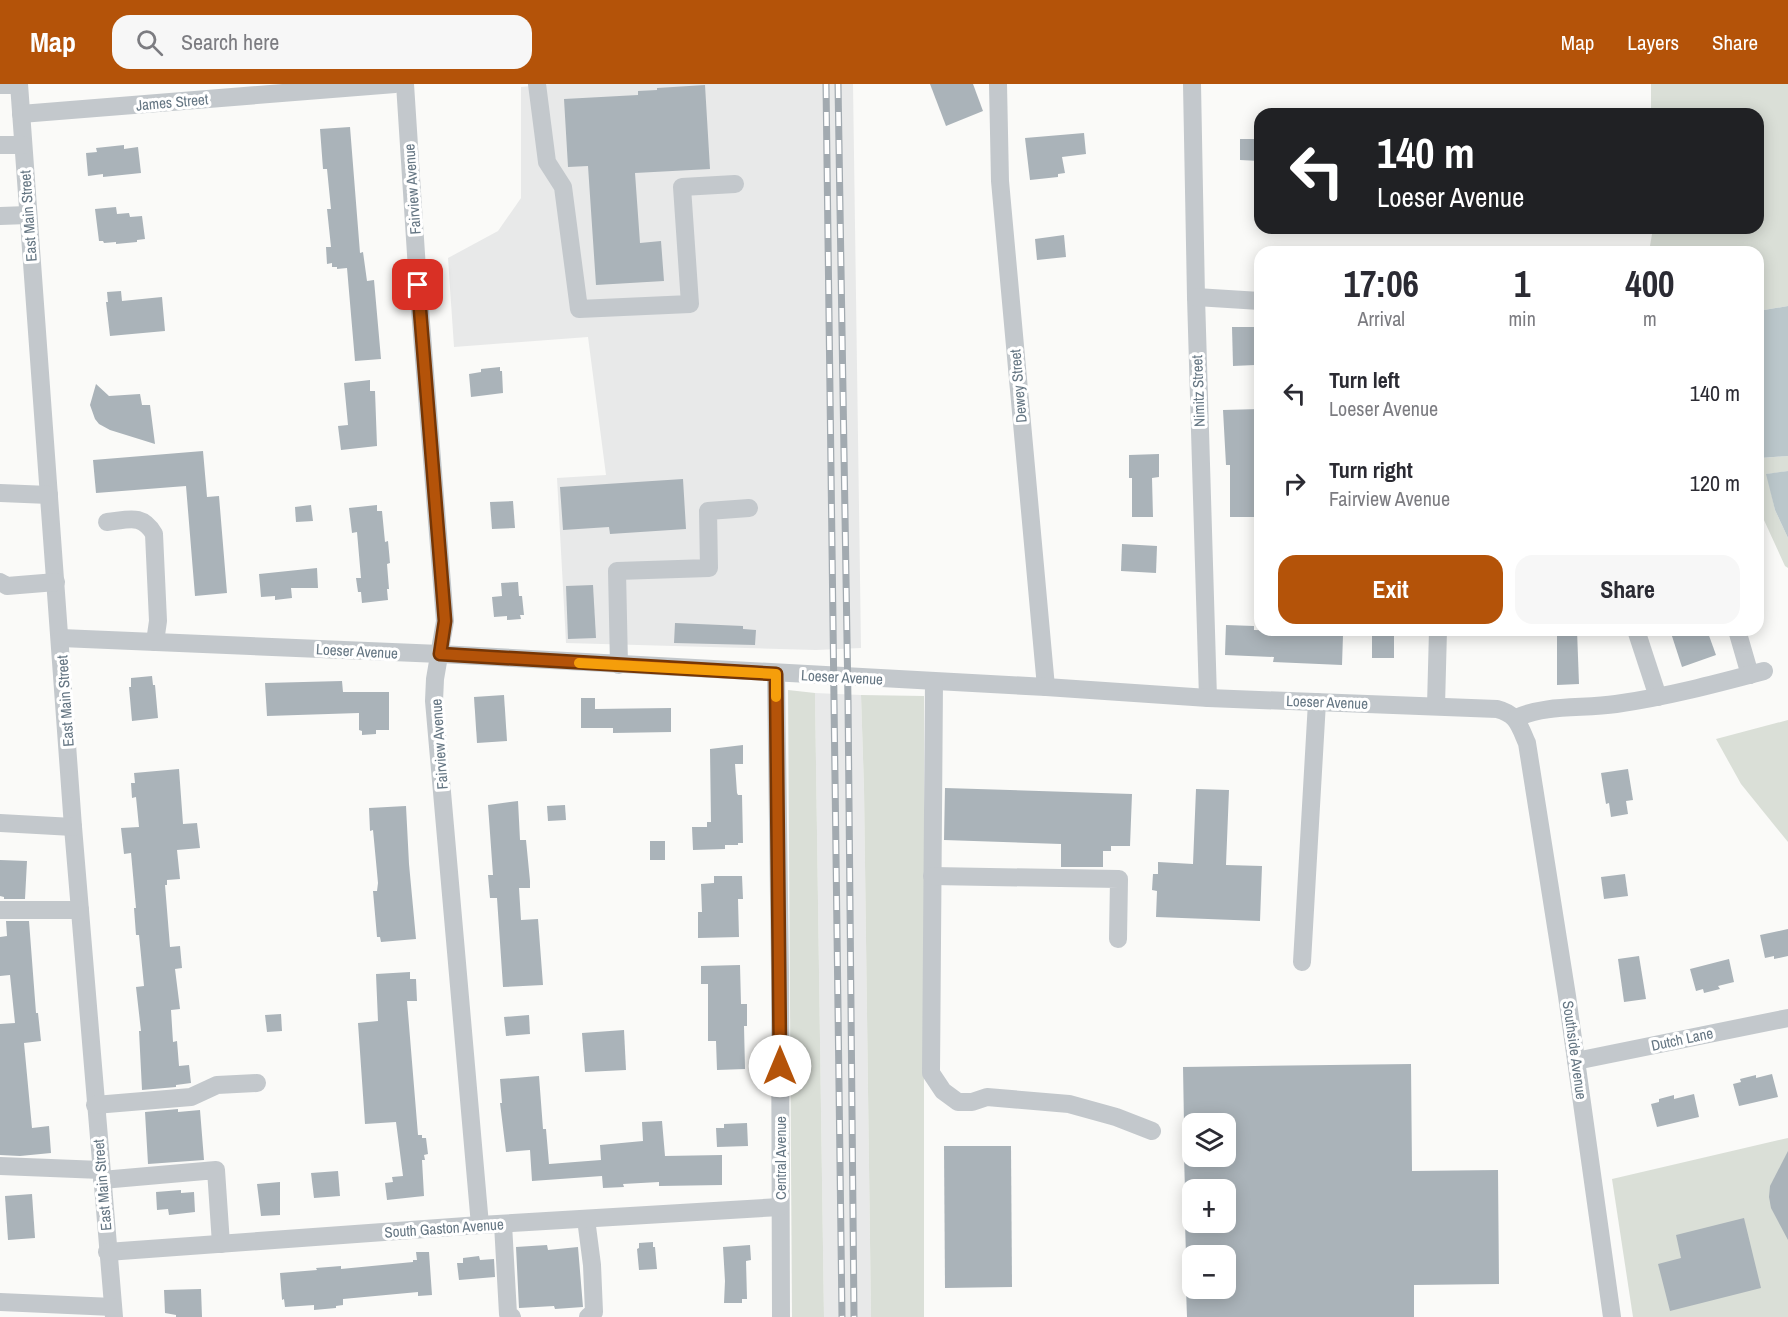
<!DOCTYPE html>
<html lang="en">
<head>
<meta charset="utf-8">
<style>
  body { margin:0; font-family:"Archivo Narrow",sans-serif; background:#f7f7f7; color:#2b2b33; height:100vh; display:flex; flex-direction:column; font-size:22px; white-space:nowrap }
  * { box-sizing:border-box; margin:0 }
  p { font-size:20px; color:#7c7c81 }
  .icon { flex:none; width:33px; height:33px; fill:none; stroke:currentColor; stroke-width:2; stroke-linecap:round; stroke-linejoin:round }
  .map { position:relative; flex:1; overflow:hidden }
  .sheet { position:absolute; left:1254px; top:162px; width:510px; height:390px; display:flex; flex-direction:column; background:#fff; border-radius:18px; box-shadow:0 3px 15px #0003 }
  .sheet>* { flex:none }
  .banner { position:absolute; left:1254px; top:24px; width:510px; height:126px; border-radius:18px; box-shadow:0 3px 15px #0003; background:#202124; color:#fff; overflow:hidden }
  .fabs { position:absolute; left:1182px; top:1029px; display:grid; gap:12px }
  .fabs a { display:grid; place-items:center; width:54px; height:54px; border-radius:12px; background:#fff; box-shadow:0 3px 15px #0003; font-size:30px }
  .pin { position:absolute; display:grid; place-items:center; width:51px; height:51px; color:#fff; margin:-26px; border-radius:12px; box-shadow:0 3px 9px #0006 }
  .me { position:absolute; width:66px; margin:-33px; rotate:0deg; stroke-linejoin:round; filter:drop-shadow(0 0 4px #0008) }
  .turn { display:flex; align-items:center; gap:21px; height:126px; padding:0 24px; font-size:27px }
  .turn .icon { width:78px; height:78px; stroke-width:2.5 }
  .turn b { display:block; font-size:42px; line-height:51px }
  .eta { display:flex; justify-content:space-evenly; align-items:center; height:102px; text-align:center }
  .eta b { font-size:36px; font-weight:700; line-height:42px }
  .cta { display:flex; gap:12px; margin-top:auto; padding:12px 24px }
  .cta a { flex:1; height:69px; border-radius:18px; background:#b45309; color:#fff; font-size:24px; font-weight:700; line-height:69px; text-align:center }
  .cta a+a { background:#f7f7f7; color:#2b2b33 }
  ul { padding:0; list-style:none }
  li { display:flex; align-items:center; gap:18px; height:90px; padding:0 24px }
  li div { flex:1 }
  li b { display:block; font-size:22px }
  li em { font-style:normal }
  header { display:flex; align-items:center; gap:36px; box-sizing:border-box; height:84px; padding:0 30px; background:#b45309; color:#fff }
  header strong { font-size:28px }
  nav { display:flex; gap:33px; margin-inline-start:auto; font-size:21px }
  .search { width:420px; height:54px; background:#f7f7f7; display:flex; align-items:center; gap:15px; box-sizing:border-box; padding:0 21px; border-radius:18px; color:#7c7c81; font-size:22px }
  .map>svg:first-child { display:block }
</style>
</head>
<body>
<header>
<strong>Map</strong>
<div class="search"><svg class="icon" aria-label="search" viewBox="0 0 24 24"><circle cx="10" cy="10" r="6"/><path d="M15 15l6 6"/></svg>Search here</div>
<nav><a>Map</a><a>Layers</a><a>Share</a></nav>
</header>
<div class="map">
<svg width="1788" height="1233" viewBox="0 0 1788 1233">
  <rect width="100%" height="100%" fill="#fafaf8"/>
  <g fill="#e8e9e9">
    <path d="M551,0H853L861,564L816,566L566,559L557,394L606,391L588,253L454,263L448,174L498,147L521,114V3Z"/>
    <path d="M815,609L861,611L864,705L871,1233H824Z"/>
  </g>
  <g fill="#dadfd7">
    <path d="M1651,0H1788V222L1764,226L1758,254V168H1649L1653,144H1758V30H1651Z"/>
    <path d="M1758,366L1762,374L1788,372V387L1767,390L1775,426L1788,454V484L1785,482L1758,423Z"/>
    <path d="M788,606L815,609L824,1233H792Z"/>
    <path d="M861,611L924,612V1233H871L864,705Z"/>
    <path d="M1788,636V758L1741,700L1716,655Z"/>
    <path d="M1788,1054V1233H1633L1612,1095Z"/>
  </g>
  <g fill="#bbc7cb">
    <path d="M1788,222V372L1761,374L1758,366V254L1764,226Z"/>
    <path d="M1788,387V454L1775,426L1766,390Z"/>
  </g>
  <g fill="#aab3b9">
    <path d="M930,0H973L983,27L946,42Z"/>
    <path d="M705,1L710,85L635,89L640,159L661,157L664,197L596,201L588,82L568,83L564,15L638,11V7L657,6V4Z"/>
    <path d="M350,43L360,169L363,168L367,197L374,196L381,275L355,277L347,184L337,185V183H332V179L327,180L326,163H331L327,125H331L327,85H323L320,45Z"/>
    <path d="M1084,49L1086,70L1062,73L1065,89L1058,90V93L1030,96L1025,54Z"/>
    <path d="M1240,55H1260V77L1240,76Z"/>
    <path d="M124,61V65L138,63L141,89L103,93V90L88,92L86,69L97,68L96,64Z"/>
    <path d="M116,123L117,130L129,129L130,133L142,132L145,155L137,156V158L116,160V158L104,159L103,157H99L95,125Z"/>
    <path d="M1064,151L1066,173L1037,176L1035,155Z"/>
    <path d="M121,207L122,217L162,213L165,247L110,252L106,218H108L107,208Z"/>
    <path d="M1232,243H1254L1255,281L1233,282Z"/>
    <path d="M500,283V287H502L503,309L471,313L469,290L481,288V285Z"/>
    <path d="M370,296V307H375L377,362L341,366L338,342L348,341L344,299Z"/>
    <path d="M96,300L109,312L140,310L142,321H150L155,360L110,346L99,340L95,335L90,321Z"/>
    <path d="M1260,325V342H1257V433H1230V381H1226L1223,326Z"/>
    <path d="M203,367L207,413L219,412L227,509L195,512L186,402L96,409L93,376Z"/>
    <path d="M1159,370V393L1152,394L1153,433H1132V394H1129V371Z"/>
    <path d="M683,395L686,445L610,450L609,443L563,446L560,403Z"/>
    <path d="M513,417L515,444L492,445L490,418Z"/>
    <path d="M311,421L313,437L296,438L295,423Z"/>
    <path d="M377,421V427H382L385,458L388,457L390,479L387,480L389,505H387L388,516L362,519L361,508H358L356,494H361L357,448L352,449L349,424Z"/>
    <path d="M1122,460L1157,462L1156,489L1121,487Z"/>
    <path d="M317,484L318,504H291L292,514L275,516V512L261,513L259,490Z"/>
    <path d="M518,498L519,512H522L524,531H520L521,535L507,536V532L494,533L492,513L502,512L501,499Z"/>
    <path d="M593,501L596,554L568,555L566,502Z"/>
    <path d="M675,539L743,542V545L756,546L755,561L674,559Z"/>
    <path d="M1226,541L1254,542V546L1301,547V549L1343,551L1342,581L1273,578L1274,573L1225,571Z"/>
    <rect x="1372" y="546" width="22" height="28"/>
    <path d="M1557,546H1577L1579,600L1557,601Z"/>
    <path d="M1670,546H1707L1716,571L1682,583Z"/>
    <path d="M152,592L153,601H155L158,634L132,637L129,603H131V594Z"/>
    <path d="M342,597L343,608H389V646H376V650L362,651V647L359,646V629L267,632L265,599Z"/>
    <path d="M504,611L507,657L477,659L474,613Z"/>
    <path d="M581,614H595V625L671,624V648L613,649V644H581Z"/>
    <path d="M743,661V680H735L737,709L738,711H742L743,759H738V761H725V765L693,766L692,743H707V738H711L710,665Z"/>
    <path d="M179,685L183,740L197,739L200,764L177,766L180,795L167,796V801H165L170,863L180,862L182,884L175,885L180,925L171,926L173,958L177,957L179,982L189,981L191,999L176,1001V1003L142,1006L139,947H141L136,903L144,902L139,851H136L134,824H136L131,769L124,770L121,744L139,743L136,713L132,714L131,699H135L134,689Z"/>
    <path d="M1628,685L1633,716L1626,717L1628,730L1611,733L1609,719L1606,720L1601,689Z"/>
    <path d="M945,704L1132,710L1130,762H1111V767H1103V783H1061V760L944,756Z"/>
    <path d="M1196,705L1229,706L1226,781L1262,782L1260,837L1156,833L1157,807L1152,806L1153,790H1158V778L1193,780Z"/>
    <path d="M518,717L520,756H526L530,797V804H519L521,836L538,835L543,901L503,903L497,814H490L488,791H493L488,721Z"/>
    <path d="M565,721L566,736L548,737L547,722Z"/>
    <path d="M406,722L409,780L416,855L381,858L380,853H377L373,807H377L378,799L373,746L370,747L369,724Z"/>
    <rect x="650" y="757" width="15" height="19"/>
    <path d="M0,776L27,777L25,815H4V813L0,812Z"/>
    <path d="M1625,790L1628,812L1604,815L1601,793Z"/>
    <path d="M714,792H742L743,815H738L739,853L698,854V828H702L701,800L714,799Z"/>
    <path d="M6,837H29L36,929H38L41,957L24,959L32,1044L49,1042L51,1069L20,1072L0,1071V940L15,939L10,891L0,892V853L7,852Z"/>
    <path d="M1788,845V872L1774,875V872L1765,874L1760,851Z"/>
    <path d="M1639,872L1646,915L1624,918L1618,875Z"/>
    <path d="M1729,875L1734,898L1718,902L1720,905L1704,909L1703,905L1696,907L1690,885Z"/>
    <path d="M740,881L741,920H747V942H744L745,985L717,986L716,957H708V900H701V882Z"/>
    <path d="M410,888V895H416L417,917H407L418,1051H422V1054H426L428,1070L424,1071L425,1076H422L424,1112L387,1116L385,1099L393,1098L392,1093L403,1092L396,1038L365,1040L358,939L378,937L376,890Z"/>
    <path d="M281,930L282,947L267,948L265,931Z"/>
    <path d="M529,931L530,950L506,952L504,933Z"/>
    <path d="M624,946L626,986L585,988L582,949Z"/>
    <path d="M1411,980L1412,1087L1498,1086L1499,1200L1414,1201V1233H1187L1186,1204H1226V1172H1186L1185,1138H1226V1106H1185L1184,1072H1226V1040H1184L1183,983Z"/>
    <path d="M1772,990L1778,1013L1739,1022L1733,1000L1741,998L1740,995L1756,991V994Z"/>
    <path d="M539,992L543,1045H546L549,1080L601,1076L600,1061L643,1057L642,1038L662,1037L665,1072L722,1071V1101L659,1102V1098L623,1100L624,1103L603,1104L602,1092L532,1097L530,1066L506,1068L500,1019H502L500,995Z"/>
    <path d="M1694,1010L1699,1033L1657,1043L1651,1020L1659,1018V1015L1674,1011V1015Z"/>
    <path d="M178,1025V1028L200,1026L204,1076L148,1080L145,1028Z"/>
    <path d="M747,1039L748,1062L717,1063L716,1044H724V1040Z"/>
    <path d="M944,1062H1011L1012,1203L945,1204Z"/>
    <path d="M1788,1067V1156L1771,1124L1769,1113L1770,1102Z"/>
    <path d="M338,1087L340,1112L314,1114L311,1089Z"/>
    <path d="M280,1098V1131L261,1132L257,1100Z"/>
    <path d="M181,1106V1109L194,1108L195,1128L169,1131L168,1125L157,1126L156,1108Z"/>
    <path d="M32,1110L35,1154L8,1156L5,1112Z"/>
    <path d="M1744,1134L1761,1204L1670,1227L1658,1180L1681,1174L1676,1151Z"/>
    <path d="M653,1158V1163H655L657,1185L639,1186L637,1165L639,1164V1159Z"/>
    <path d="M547,1161L548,1166L578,1163L583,1223L555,1225L554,1222L519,1224L516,1163Z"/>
    <path d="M750,1161L751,1176L746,1177L747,1215H742V1219H724L725,1197L723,1163Z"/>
    <path d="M416,1168H429L432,1211L418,1212V1208L343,1215V1221L336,1222V1224L314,1226V1221L285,1223L284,1215L282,1216L280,1189L317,1186L316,1184L341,1182V1185L413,1178V1176H417Z"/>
    <path d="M479,1172L480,1176L494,1175L495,1193L459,1196L457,1179H463V1174Z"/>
    <path d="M201,1205L202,1233H176V1231L165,1229L164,1206Z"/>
  </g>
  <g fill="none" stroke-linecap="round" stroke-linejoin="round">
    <g stroke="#c3c8cc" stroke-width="18">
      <path d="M19,0L73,743L114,1233"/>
      <path d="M405,0L418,201L445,537L435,595L434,617L480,1141"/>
      <path d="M537,0L547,78L563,103L579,225L690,220L682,103L735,100"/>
      <path d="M998,0L1000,97L1046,603"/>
      <path d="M1192,0L1196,213L1208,614"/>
      <path d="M0,1H19"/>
      <path d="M21,30L395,0"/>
      <path d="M0,61H23"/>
      <path d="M0,132L28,131"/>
      <path d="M1196,213L1260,217"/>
      <path d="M0,409L49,411"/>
      <path d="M107,438C128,436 142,429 154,450L158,537L155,558"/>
      <path d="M0,498L7,502L56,498"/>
      <path d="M1636,546L1658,613"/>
      <path d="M1737,546L1750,591"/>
      <path d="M61,554L440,570L1046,603L1208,614L1497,625C1517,630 1519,641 1527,659L1567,912L1612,1233"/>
      <path d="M619,581L617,487L709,484L708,427L749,424"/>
      <path d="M776,590L780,888L781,1233"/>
      <path d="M934,598L931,989L943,1007L958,1018H972L987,1013L1069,1020L1116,1033L1152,1047"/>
      <path d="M1436,622L1438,546"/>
      <path d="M1516,634C1547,620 1582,625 1616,620C1666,613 1715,600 1764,587"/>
      <path d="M0,739L73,743"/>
      <path d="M932,792L1119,795L1118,855"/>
      <path d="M0,826H80"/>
      <path d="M1302,878L1317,618"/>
      <path d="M1576,977L1788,934"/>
      <path d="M95,1021L191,1013L217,1001L257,999"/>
      <path d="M0,1082L101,1086"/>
      <path d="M102,1096L216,1086L221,1160"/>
      <path d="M586,1135L592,1181L594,1228L588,1233"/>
      <path d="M503,1140L508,1230L512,1233"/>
      <path d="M107,1168L480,1141L780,1123"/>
      <path d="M0,1218L113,1223"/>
    </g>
    <g stroke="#a2aab0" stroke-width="7">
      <g id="rail">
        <path d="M826,0L842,1233"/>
        <path d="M838,0L848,616L854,1233"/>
      </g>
    </g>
    <use href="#rail" stroke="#fff" stroke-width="4.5" stroke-dasharray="14" stroke-linecap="butt"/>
  </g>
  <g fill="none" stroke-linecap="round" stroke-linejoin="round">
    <g stroke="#753606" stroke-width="15">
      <path id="route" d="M418,201L445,537L440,570L776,590L780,982"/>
    </g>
    <use href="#route" stroke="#b45309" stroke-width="10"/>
    <path stroke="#f59e0b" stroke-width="10" d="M579,579L776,590V613"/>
  </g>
  <g text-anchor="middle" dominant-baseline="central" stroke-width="6" stroke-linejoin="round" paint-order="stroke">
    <g font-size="15" fill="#657683" stroke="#fff">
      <text transform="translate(172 18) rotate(-5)">James Street</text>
      <text transform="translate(412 105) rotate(-94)">Fairview Avenue</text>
      <text transform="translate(28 132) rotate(-94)">East Main Street</text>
      <text transform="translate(1018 302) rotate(-95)">Dewey Street</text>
      <text transform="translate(1198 307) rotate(-92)">Nimitz Street</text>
      <text transform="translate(357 567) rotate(3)">Loeser Avenue</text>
      <text transform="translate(842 593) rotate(3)">Loeser Avenue</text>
      <text transform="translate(65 617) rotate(-94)">East Main Street</text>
      <text transform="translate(1327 618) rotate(2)">Loeser Avenue</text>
      <text transform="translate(439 660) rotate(-94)">Fairview Avenue</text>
      <text transform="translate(1682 955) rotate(-12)">Dutch Lane</text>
      <text transform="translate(1575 966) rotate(82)">Southside Avenue</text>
      <text transform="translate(780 1074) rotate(-90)">Central Avenue</text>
      <text transform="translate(102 1101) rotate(-95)">East Main Street</text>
      <text transform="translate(444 1144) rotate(-4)">South Gaston Avenue</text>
    </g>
  </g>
</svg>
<div class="fabs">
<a><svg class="icon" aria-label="layers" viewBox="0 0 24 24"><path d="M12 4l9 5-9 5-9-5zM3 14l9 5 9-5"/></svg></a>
<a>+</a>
<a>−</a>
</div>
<div class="pin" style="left:418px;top:201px;background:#d93025"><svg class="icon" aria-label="arrive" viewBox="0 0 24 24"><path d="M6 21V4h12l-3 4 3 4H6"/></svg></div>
<svg class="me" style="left:780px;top:982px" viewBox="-20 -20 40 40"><circle r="19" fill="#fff"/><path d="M0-13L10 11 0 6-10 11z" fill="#b45309"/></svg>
<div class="banner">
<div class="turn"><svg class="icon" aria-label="left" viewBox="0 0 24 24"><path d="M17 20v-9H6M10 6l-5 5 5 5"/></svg><div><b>140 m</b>Loeser Avenue</div></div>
</div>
<section class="sheet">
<div class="eta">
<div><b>17:06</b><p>Arrival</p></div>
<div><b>1</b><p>min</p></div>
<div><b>400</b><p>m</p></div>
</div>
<ul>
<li><svg class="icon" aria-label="left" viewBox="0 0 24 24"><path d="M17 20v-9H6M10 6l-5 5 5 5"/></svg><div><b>Turn left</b><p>Loeser Avenue</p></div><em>140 m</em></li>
<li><svg class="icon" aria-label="right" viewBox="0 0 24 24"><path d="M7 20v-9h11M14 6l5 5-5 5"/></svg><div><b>Turn right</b><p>Fairview Avenue</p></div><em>120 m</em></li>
</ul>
<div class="cta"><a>Exit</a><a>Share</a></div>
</section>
</div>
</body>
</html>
